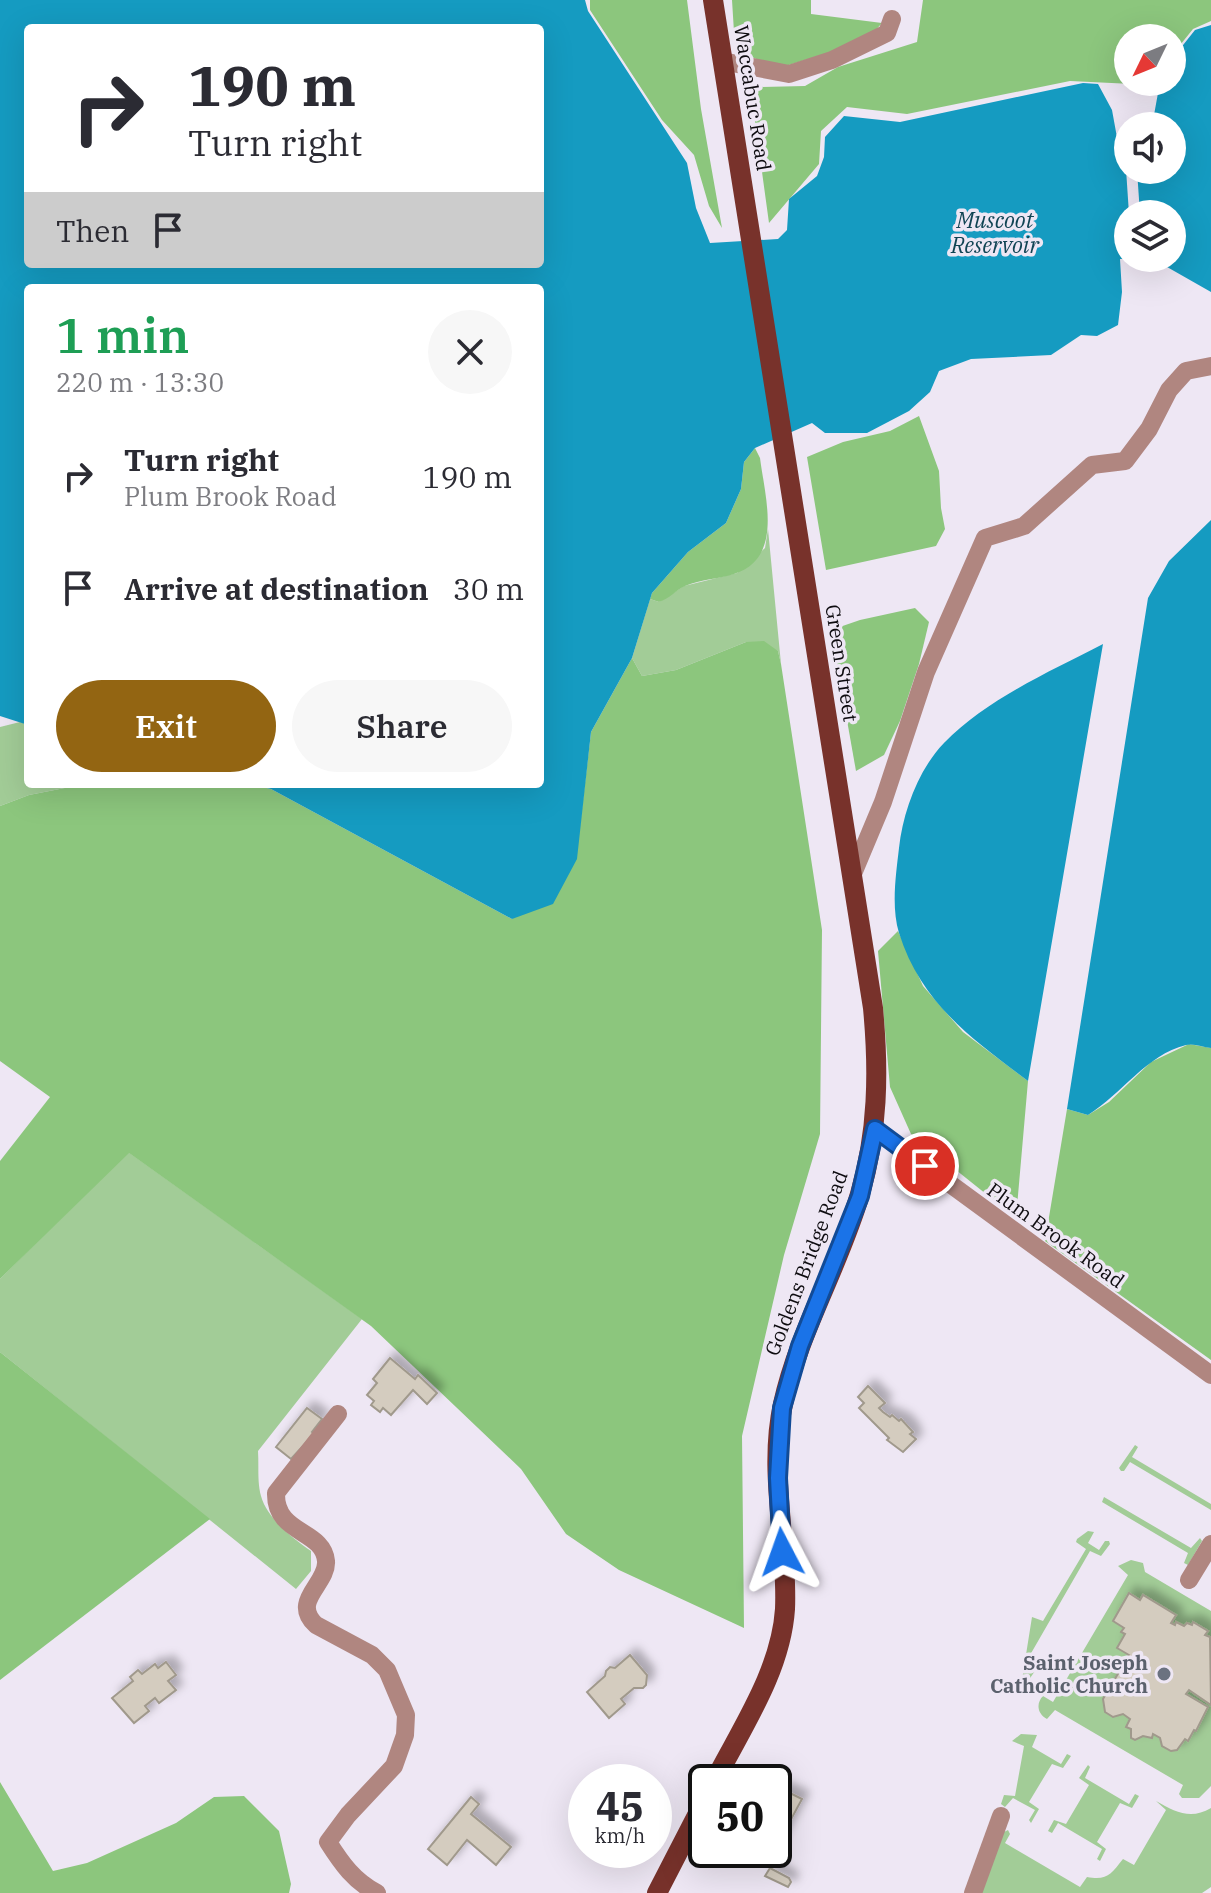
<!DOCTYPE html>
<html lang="en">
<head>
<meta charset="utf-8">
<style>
  body { margin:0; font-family:"IBM Plex Serif",serif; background:#f7f7f7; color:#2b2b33; height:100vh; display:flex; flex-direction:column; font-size:30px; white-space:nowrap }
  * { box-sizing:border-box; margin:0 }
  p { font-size:26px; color:#7c7c81 }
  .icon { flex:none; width:44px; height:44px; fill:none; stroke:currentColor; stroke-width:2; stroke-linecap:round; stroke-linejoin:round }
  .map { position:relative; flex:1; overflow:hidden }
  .drawer { position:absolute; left:24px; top:284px; width:520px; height:504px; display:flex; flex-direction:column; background:#fff; border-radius:8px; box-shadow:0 8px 32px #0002 }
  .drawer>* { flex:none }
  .top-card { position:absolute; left:24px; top:24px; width:520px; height:244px; border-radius:8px; box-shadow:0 8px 32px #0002; background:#fff; color:#2b2b33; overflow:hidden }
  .needle { width:52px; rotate:227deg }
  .fabs { position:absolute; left:1114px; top:24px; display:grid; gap:16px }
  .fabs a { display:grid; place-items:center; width:72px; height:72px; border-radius:50%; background:#fff; box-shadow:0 8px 32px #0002; font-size:40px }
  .speed { position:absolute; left:568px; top:1764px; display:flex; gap:16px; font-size:40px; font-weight:700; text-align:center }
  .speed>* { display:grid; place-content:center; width:104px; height:104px; border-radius:50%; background:#fff; box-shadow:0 8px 32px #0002; line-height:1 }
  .speed small { font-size:20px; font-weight:400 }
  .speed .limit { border:4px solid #111; border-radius:12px; background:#fff; color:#111 }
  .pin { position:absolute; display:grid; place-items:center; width:68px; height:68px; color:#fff; margin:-34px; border:4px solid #fff; border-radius:50%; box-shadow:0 2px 8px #0007 }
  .me { position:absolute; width:88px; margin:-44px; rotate:356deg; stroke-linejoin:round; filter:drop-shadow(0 0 6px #0008) }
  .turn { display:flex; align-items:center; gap:28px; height:168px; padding:0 32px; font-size:36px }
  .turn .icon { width:104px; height:104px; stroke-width:2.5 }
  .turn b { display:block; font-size:56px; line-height:68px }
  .then { display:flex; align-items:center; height:76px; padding:0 32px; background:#0003; gap:16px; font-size:30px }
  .round { display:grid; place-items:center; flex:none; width:84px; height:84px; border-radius:42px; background:#f7f7f7 }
  .head { display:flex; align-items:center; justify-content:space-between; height:136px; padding:0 32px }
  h1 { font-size:48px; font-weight:600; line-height:60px; color:#1e9e55 }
  .action { display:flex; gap:16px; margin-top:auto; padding:16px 32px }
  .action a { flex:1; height:92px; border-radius:48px; background:#936512; color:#fff; font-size:32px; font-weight:600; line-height:92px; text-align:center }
  .action a+a { background:#f7f7f7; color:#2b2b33 }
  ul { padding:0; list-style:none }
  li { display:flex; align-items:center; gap:24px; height:112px; padding:0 32px }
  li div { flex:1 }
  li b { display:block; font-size:30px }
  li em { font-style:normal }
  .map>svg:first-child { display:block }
</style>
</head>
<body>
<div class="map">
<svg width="1211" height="1893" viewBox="0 0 1211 1893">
  <defs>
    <filter id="shadow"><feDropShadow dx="7" dy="-7" stdDeviation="4" flood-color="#0004"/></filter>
  </defs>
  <rect width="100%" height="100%" fill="#eee7f4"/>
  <g fill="#a2cc97">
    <path d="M768,529L781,664L778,651L746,642L676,670L642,676L632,658L650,599L659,602L684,586L737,573L765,548Z"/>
    <path d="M20,722L28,725V784H85L29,795L0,806V727Z"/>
    <path d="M128,1152L362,1319L258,1451C259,1465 257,1482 261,1496C267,1518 292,1538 311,1551V1571L296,1589L0,1352V1279Z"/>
    <path d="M1135,1445L1138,1447L1132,1457L1211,1504V1510L1130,1462L1124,1471H1121L1119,1468Z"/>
    <path d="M1104,1497L1191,1548L1200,1538L1202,1541L1188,1565L1184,1563L1188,1553L1102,1502Z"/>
    <path d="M1088,1531L1094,1532L1088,1543L1099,1550L1105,1541H1109L1110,1544L1101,1556L1090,1551L1026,1662L1035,1671L1023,1688L1021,1686L1032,1617L1043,1621L1086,1549L1076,1542L1077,1539Z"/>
    <path d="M1131,1560L1143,1563L1145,1572L1211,1611V1786L1199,1798H1182L1179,1794L1183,1785L1055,1710L1047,1719C1037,1714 1036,1703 1043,1696L1053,1702L1128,1575L1118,1566Z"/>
    <path d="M1021,1734L1037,1735L1032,1747L1061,1764L1067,1754L1071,1756L1063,1768L1052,1764L1029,1802L1039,1809L1031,1823L1029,1820L1035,1810L1013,1798L1005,1807L1001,1804L1004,1795L1015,1796L1024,1746L1012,1741Z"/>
    <path d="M1088,1765L1090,1767L1085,1778L1129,1804L1135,1794L1139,1796L1132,1808L1120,1803L1097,1842L1106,1849L1100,1861L1097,1859L1102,1849L1058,1823L1052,1833L1048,1831L1054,1820L1066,1824L1089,1785L1079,1778Z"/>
    <path d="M1156,1801C1175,1812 1191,1820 1211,1808V1887L1202,1893H979L1004,1832L1008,1830L1010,1834L1005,1843L1080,1887L1087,1877C1107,1881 1111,1874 1123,1859L1134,1865L1166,1810Z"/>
  </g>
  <g fill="#8cc67d">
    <path d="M590,0H687L701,109L722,228L709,206L694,155L662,120L590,10Z"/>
    <path d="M732,0H811V14L882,23L874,32L851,46L779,68L739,52L734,32Z"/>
    <path d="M923,0H1211V21L1193,29L1172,55V38H1128V82H1154L1153,85L1070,81L907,114L847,107L821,131L819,164L769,223L752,99L756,87L805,86L838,67L917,42Z"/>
    <path d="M919,416L939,471L941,508L945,529L936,546L826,570L807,457L843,442L890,431Z"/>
    <path d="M755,448L760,458C765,498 784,558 734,574C719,579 701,579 685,586C676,590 669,599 659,602L650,599L652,593L688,552L726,523L741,489L744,462Z"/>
    <path d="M915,608L929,622L919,664L900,721L884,755L856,771L831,630L860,620Z"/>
    <path d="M764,641L778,651L781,664L822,930L820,1134L784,1255L742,1436L744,1628L619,1570L566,1534L521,1469L371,1326L129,1153L0,1279V1161L50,1097L0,1061V806L29,795L85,784H248L271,789L512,919L576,859L591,732L632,658L642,676L676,670L746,642Z"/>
    <path d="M898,931L923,986L963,1032L1028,1081L1016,1218L911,1134L890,1087L878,951Z"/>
    <path d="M1189,1044L1211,1048V1360L1045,1241L1067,1109L1088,1115L1109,1102L1151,1062Z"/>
    <path d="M0,1352L210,1519L0,1680Z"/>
    <path d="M0,1782L53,1871L87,1863L176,1823L214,1797L244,1796L279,1831L291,1884L289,1893H0Z"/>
  </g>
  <g fill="#159bc1" fill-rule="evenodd">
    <path d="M0,0H585L588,11L687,163L696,208L710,243L778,239L787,230L789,199L817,176L824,157L825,137L844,116L900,122L1083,83L1098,84L1112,110L1118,143H1128V170H1172V126H1152L1160,82H1172V59L1195,30L1211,25V292L1153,259H1120L1122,292L1118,325L1097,336L1081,335L1051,355L971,359L939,371L930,392L909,411L867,433H825L812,423L755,448L744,462L741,489L726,523L688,552L652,593L632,658L591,732L577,859L553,904L512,919L271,789L248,784H540V288H28V725L0,716ZM28,28H540V264H28ZM1128,214H1172V258H1128Z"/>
    <path d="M1211,520V1048C1203,1047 1193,1043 1186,1045C1146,1055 1122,1094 1088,1115L1067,1109L1148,598L1169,561Z"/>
    <path d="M1103,644L1028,1081C972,1039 921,1003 899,933C891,907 896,874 899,848C903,812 918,770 944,743C987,699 1049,672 1103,644Z"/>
  </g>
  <path fill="#eee7f4" d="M1124,139H1128V170H1137L1140,214H1129Z"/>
  <g fill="#d4ccbf" stroke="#a0998c" stroke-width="2" filter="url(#shadow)">
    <path d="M390,1358L415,1379L418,1375L437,1393L427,1404L413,1390L391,1415L383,1408L380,1412L371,1405L374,1401L367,1395L377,1383L373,1379Z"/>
    <path d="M868,1386L885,1403L879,1408L883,1412L890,1417L892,1415L899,1421L901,1419L913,1432L910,1434L916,1439L903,1452L887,1440L889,1438L859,1408L864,1403L858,1397Z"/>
    <path d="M307,1408L322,1419L312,1432L314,1434L291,1459L276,1447Z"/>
    <path d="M1129,1593L1140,1600L1143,1595L1176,1615L1171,1623L1175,1625L1176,1622L1184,1626L1187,1623L1192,1625L1193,1622L1208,1631L1205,1635L1210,1637L1211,1705L1189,1690L1186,1694L1208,1707L1196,1731L1194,1730L1188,1741L1185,1739L1177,1750L1171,1751L1162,1746L1160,1738L1153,1734L1152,1738L1143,1736L1135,1740L1131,1738V1729L1126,1727L1130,1719L1123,1714L1113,1717L1105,1712L1103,1699L1129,1655L1117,1648L1125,1634L1121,1632L1124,1628L1113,1621Z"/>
    <path d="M630,1655L647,1675L646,1685L643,1688H634L621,1699L625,1704L609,1718L587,1692L605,1676L606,1671L610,1667L615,1668Z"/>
    <path d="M166,1662L176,1675L168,1681L176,1690L159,1703L155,1698L145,1706L149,1711L134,1723L112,1698L133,1681L130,1677L138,1670L142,1674L155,1664L158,1668Z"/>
    <path d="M782,1789L802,1799L775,1849L774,1804Z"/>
    <path d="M471,1797L479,1804L471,1814L511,1847L496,1865L467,1840L447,1865L428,1849Z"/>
    <path d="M770,1868L789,1878L791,1882L788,1887L765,1876Z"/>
  </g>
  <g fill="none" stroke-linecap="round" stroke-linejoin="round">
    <g stroke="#b08680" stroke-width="18">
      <path d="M722,61L789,74L832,60L887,33L892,19"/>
      <path d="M852,876L883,802L926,672L985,538L1024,526L1092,465L1125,461L1149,429L1169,390L1186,371L1211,366"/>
      <path d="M875,1129L1211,1375"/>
      <path d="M338,1414L276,1493C275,1535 323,1529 326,1561C328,1584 290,1601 316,1625L372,1655L387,1670L406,1715L405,1735L394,1766L348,1815L328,1842C342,1864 354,1881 377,1893"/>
      <path d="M1189,1580L1211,1544"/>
      <path d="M973,1893L1001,1816"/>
    </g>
    <g stroke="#78322b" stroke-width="20">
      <path d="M713,0L873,1008C879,1072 878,1132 860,1194C839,1266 799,1331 783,1404C768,1472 788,1541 785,1609C781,1671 741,1729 714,1782"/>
      <path d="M657,1893L706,1798"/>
    </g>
  </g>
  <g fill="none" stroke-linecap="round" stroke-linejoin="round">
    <g stroke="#114b97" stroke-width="20">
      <path id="route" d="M782,1552L778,1478L782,1408L800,1346L860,1196L875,1129L925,1166"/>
    </g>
    <use href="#route" stroke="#1a73e8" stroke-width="14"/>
  </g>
  <circle fill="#6b7280" stroke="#eee7f4" stroke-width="3" cx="1164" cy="1674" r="8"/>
  <g text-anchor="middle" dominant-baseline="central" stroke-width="7" stroke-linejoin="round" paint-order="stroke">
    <g font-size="20" fill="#0e0c10" stroke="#eee7f4">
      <text transform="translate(753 98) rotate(81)">Waccabuc Road</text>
      <text transform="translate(842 663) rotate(81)">Green Street</text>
      <text transform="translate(1056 1235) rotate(36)">Plum Brook Road</text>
      <text transform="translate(806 1263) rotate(-69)">Goldens Bridge Road</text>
    </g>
    <g font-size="20" font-weight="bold" fill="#5b616d" stroke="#eee7f4" text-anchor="end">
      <text x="1148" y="1662">Saint Joseph<tspan x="1148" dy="23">Catholic Church</tspan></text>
    </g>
    <g font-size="22" font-style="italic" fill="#114454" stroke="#eee7f4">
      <text x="995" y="219">Muscoot<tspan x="995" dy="25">Reservoir</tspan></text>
    </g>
  </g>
</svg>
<div class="fabs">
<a><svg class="needle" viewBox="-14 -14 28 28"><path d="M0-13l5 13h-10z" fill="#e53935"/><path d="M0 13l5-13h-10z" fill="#7c7c81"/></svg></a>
<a><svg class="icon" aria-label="sound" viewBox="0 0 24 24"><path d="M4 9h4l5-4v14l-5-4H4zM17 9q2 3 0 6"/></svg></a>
<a><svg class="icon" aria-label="layers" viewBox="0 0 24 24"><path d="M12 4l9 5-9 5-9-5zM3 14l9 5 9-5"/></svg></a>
</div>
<div class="speed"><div>45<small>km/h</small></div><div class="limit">50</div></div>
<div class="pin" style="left:925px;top:1166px;background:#d93025"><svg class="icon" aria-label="arrive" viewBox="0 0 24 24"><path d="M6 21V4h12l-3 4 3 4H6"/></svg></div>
<svg class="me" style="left:782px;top:1552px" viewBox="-20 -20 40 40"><path d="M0-17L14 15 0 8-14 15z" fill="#1a73e8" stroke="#fff" stroke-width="4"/></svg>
<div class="top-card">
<div class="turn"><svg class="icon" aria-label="right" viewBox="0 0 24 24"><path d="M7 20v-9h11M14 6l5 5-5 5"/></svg><div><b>190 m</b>Turn right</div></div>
<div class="then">Then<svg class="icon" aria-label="arrive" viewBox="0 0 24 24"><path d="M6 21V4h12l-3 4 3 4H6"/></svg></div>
</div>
<section class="drawer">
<div class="head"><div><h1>1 min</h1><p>220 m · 13:30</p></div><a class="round"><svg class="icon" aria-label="close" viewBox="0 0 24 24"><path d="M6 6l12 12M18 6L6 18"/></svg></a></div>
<ul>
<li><svg class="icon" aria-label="right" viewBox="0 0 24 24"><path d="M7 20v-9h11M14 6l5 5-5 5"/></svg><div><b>Turn right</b><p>Plum Brook Road</p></div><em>190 m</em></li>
<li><svg class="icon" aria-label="arrive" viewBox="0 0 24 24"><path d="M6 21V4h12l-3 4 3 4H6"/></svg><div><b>Arrive at destination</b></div><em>30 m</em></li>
</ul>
<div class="action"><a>Exit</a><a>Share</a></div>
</section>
</div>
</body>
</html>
